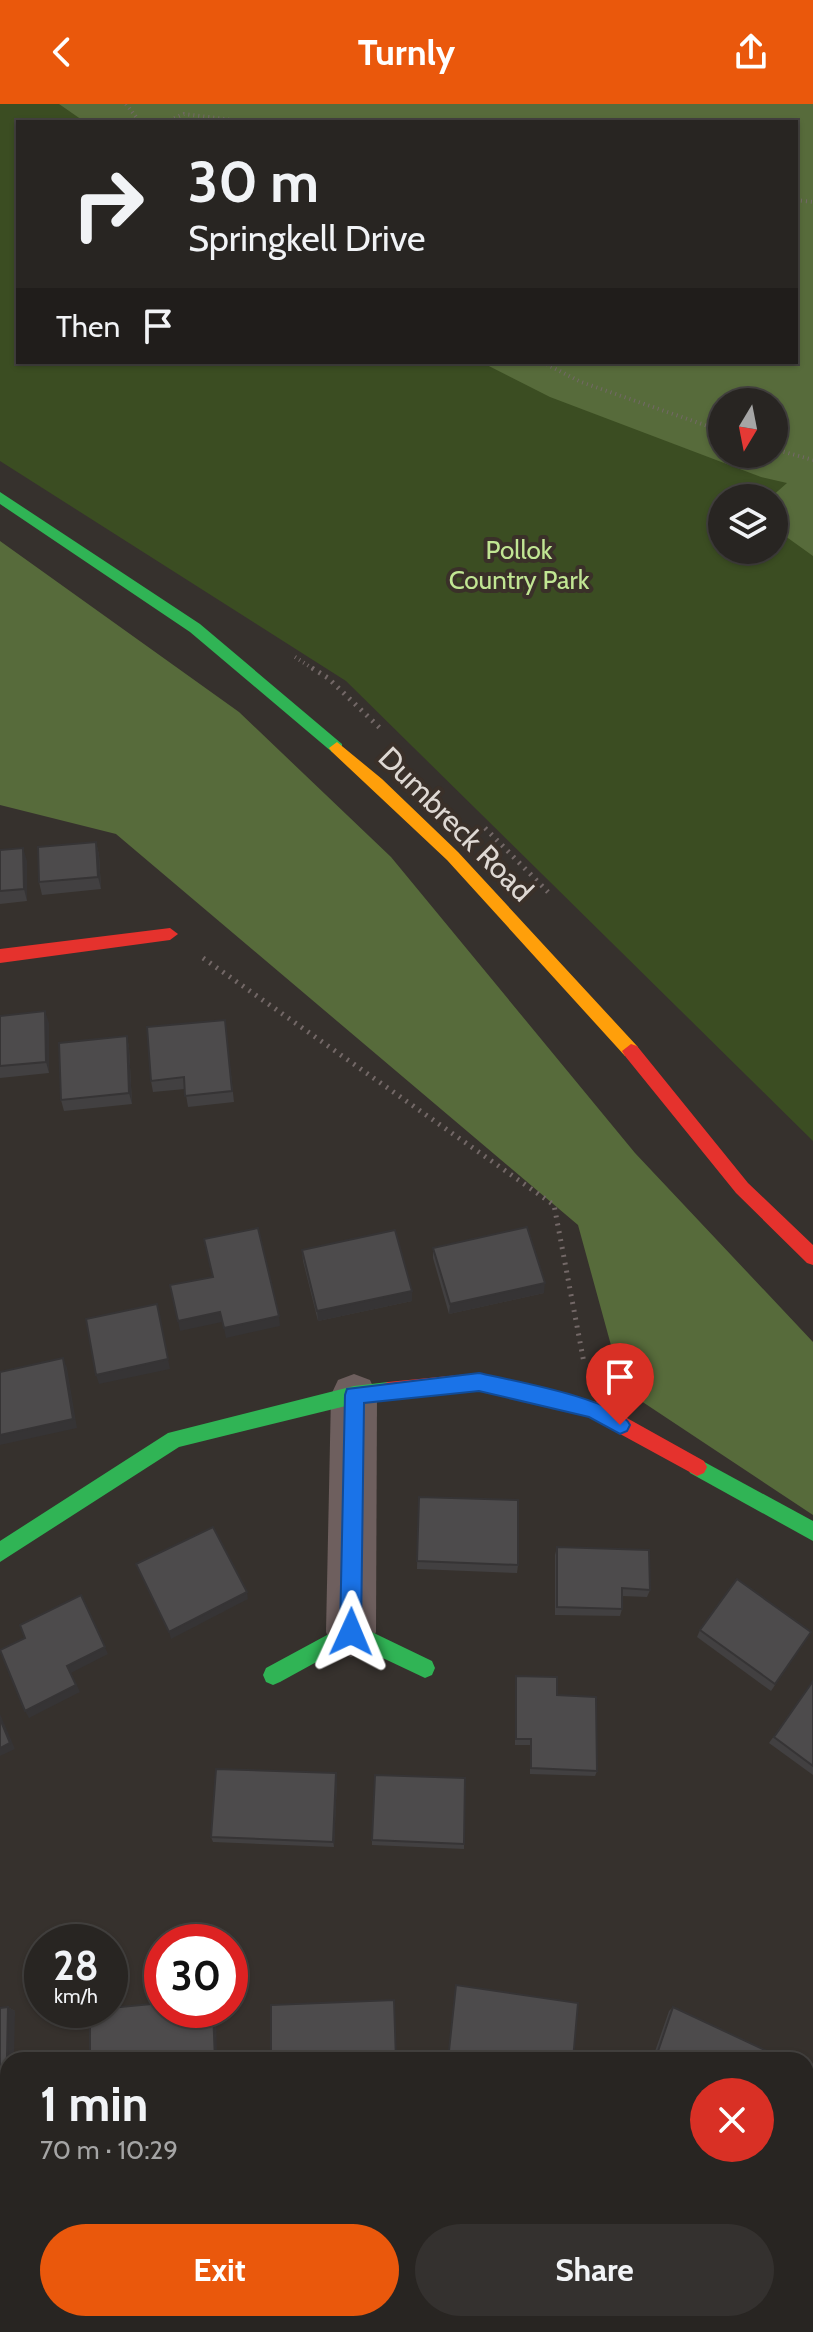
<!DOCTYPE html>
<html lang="en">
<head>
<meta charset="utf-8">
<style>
  body { margin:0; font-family:Cabin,sans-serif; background:#34312f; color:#f1f3f6; height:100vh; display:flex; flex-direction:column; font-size:30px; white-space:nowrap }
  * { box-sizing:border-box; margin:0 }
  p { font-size:26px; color:#a5a5a5 }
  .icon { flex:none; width:44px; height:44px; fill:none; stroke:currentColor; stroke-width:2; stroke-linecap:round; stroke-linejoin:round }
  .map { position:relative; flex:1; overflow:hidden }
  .side { position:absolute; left:0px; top:1948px; width:814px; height:280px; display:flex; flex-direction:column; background:#282522; border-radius:24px 24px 0 0; box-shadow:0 2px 6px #0004,0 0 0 2px #444240 }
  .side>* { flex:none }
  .top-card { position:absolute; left:16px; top:16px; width:782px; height:244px; border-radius:0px; box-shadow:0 2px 6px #0004,0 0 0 2px #444240; background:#282522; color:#f1f3f6; overflow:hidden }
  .needle { width:52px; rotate:190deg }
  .fabs { position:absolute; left:708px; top:284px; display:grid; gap:16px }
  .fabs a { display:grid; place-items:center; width:80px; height:80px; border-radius:50%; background:#282522; box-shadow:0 2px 6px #0004,0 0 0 2px #444240; font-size:40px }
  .speed { position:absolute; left:24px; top:1820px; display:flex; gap:16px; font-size:40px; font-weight:700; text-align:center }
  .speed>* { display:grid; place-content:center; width:104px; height:104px; border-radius:50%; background:#282522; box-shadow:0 2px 6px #0004,0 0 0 2px #444240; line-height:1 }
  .speed small { font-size:20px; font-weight:400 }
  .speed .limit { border:12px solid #d22; background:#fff; color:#111 }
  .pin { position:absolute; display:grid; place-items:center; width:68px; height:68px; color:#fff; margin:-82px -34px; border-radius:50% 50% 50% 0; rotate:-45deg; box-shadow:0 0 8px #0007 }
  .pin .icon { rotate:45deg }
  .me { position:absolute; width:88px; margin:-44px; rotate:1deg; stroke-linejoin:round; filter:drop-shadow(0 0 6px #0008) }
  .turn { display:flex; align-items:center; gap:28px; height:168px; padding:0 40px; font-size:36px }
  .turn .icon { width:104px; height:104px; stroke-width:2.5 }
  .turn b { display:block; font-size:56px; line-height:68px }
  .then { display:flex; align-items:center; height:76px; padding:0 40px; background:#0003; gap:16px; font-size:30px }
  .round { display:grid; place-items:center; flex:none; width:84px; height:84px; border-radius:42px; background:#34312f }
  .summary { display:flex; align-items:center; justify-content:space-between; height:136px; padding:0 40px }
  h1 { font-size:48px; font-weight:800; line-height:60px }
  .action { display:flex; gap:16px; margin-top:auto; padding:16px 40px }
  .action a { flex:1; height:92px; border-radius:48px; background:#ea580c; color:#fff; font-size:32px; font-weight:800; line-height:92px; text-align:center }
  .action a+a { background:#34312f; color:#f1f3f6 }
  header { display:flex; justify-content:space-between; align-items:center; height:104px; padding:0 40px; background:#ea580c; color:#fff; font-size:36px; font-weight:800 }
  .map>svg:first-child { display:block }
</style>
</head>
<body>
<header><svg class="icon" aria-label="back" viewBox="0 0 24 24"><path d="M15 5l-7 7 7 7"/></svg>Turnly<svg class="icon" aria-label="share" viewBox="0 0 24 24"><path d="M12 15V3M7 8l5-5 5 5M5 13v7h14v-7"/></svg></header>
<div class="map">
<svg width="813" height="2228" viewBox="0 0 813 2228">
  <rect width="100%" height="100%" fill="#36312d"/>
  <path fill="#3b4d22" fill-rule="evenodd" d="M0,0H813V1037L346,577L0,357ZM18,18H796V258H18ZM722,298H774V350H722ZM722,394H774V446H722Z"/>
  <g fill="#576b3b" fill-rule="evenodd">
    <path d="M59,0H813V452L774,424V394H770L787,379L761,373L550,293L481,258H796V18H85ZM722,298H774V350H722Z"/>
    <path d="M0,437L239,608L391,753L635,1049L813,1238V1411L623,1285L578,1121L116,730L0,701Z"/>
  </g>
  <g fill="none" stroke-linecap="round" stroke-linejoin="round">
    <g stroke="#736867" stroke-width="4" stroke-dasharray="1 4" stroke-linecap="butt">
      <path d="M126,0L140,18"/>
      <path d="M165,18L184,10L249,18"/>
      <path d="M796,96L813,98"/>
      <path d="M542,258L581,278L722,327"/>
      <path d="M774,345L813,356"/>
      <path d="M295,553L315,566"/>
    </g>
    <g stroke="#736867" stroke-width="5" stroke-dasharray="2 6" stroke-linecap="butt">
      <path d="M312,564L328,574L382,626"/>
      <path d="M485,724L548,788"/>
      <path d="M203,854L554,1101L584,1259"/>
    </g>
    <g fill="#6e5f5e" fill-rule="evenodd">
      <path d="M354,1270L370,1276L377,1291L376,1528L369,1545L351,1553L333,1545L326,1528L331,1291L338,1276Z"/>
      <path d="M8,2124V2182L0,2183V2125Z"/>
      <path d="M806,2204L813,2209V2228H743L740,2220H806Z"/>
    </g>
    <g fill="#30b455" fill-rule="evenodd">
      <path d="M0,388L200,520L342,640V648H332L190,528L0,400Z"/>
      <path d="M388,1278L395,1281L398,1287L395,1293L354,1300L179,1343L0,1458V1437L168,1329L354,1282Z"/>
      <path d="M697,1354L813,1417V1437L690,1369L687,1363L690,1357Z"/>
      <path d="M351,1518L432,1557L435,1564L432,1571L425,1574L351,1539L280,1578L273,1581L266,1578L263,1571L266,1564Z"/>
    </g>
    <path fill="#ff9f0a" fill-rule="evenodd" d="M337,638L382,675L458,748L637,942L640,947L637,952H625L447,756L332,648L329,644Z"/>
    <g fill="#e5322d" fill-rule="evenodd">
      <path d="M170,824L178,830L170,836L0,859V845Z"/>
      <path d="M631,940L637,942L748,1079L813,1141V1161L807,1159L736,1089L625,952L622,947Z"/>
      <path d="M479,1269L600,1299L704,1357L707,1363L704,1369L697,1372L589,1313L479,1287L388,1296L381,1293L378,1287L381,1281L388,1278Z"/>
    </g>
  </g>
  <g fill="#424041">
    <path d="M96,738L99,751L101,785L42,791L39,778Z"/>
    <path d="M0,746L27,757V797L0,800Z"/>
    <path d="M0,912L49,919V969L0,974Z"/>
    <path d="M225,916L234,998L188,1003L185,985L153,988L151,977Z"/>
    <path d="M127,932L129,944L132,1000L64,1007L61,996Z"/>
    <path d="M433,1144L544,1189L449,1210L433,1154Z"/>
    <path d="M302,1146L412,1197L318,1217L303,1157Z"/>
    <path d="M419,1393L518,1461L517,1469L417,1465Z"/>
    <path d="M557,1443L650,1486L647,1493L622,1492V1505L620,1512L555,1511V1451Z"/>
    <path d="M700,1526L811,1528L771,1587L697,1533Z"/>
    <path d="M516,1572L557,1591L597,1667L595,1672L530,1670V1641H515V1578Z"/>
    <path d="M813,1577V1671L769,1639Z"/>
    <path d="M336,1669L337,1675L334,1743L213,1738L211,1733Z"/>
    <path d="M372,1736L464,1740V1745L372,1741Z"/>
    <path d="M8,1903L15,1907L8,1956V2004L0,2005V1904Z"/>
    <path d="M673,1903L786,1956H652L669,1907Z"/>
  </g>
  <g fill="#363435">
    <path d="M96,738L99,751L101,785L98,773Z"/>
    <path d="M23,744L27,757V797L24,785Z"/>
    <path d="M45,907L49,919V969L46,958Z"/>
    <path d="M127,932L129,944L132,1000L129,989Z"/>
    <path d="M545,1179L544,1189L449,1210L450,1200Z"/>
    <path d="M412,1187V1197L318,1217L317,1207Z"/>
    <path d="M157,1200L170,1265L99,1280L96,1271Z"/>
    <path d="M220,1208L222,1218L180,1227L178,1217Z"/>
    <path d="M279,1212L280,1222L226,1234L224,1224Z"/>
    <path d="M63,1254L67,1264L77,1324L0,1341V1331Z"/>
    <path d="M247,1488L248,1495L171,1535L169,1528Z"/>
    <path d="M81,1491L108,1550L71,1569L80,1588L29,1614L25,1607L67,1562Z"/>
    <path d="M0,1610L15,1645L0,1652Z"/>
    <path d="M336,1669L337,1675L334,1743L333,1738Z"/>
    <path d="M8,1903L15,1907L14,1956H8V2002L6,2001Z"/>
    <path d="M213,1906H216L217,1956H215Z"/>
  </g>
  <g fill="#4d4b4c" stroke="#363435" stroke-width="2">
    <path d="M96,738L98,773L39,778L38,743Z"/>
    <path d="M23,744L24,785L0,787V746Z"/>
    <path d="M45,907L46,958L0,962V912Z"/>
    <path d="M225,916L232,987L185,992L184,973L151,977L147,923Z"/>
    <path d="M127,932L129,989L61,996L59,939Z"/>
    <path d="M527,1123L545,1179L450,1200L433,1144Z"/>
    <path d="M258,1124L279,1212L224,1224L220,1208L178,1217L170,1181L213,1173L204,1135Z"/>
    <path d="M395,1126L412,1187L317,1207L302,1146Z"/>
    <path d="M157,1200L168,1255L96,1271L86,1215Z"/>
    <path d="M63,1254L73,1315L0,1331V1268Z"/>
    <path d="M419,1393L518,1396V1461L417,1457Z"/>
    <path d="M213,1423L247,1488L169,1528L136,1460Z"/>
    <path d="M557,1443L649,1446L650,1486L622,1484V1505L557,1503Z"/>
    <path d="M737,1475L811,1528L775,1580L700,1526Z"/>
    <path d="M81,1491L105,1543L67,1562L76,1581L25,1607L0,1546L25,1534L20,1521Z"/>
    <path d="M516,1572L557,1573V1591L596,1593L597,1667L531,1664V1635H516Z"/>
    <path d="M813,1577V1662L774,1633Z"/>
    <path d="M0,1615L10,1639L0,1644Z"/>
    <path d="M216,1665L336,1669L333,1738L211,1733Z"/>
    <path d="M375,1671L465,1674L464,1740L372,1736Z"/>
    <path d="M456,1881L578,1899L573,1956H448Z"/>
    <path d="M394,1896L396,1956H271V1901Z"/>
    <path d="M162,1899V1906H213L215,1956H90V1906H110V1904Z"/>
    <path d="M8,1903L6,2001L0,2002V1904Z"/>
    <path d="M673,1903L786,1956H655Z"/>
    <path d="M806,1966L813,1969V2019L806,2042Z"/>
  </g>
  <path fill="#1a73e8" stroke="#114b97" stroke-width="2" d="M479,1269C509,1276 618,1295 630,1321L627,1327L620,1330L589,1313L479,1287L364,1299L361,1528L358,1535L351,1538L344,1535L340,1528L345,1291L347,1285Z"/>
  <g text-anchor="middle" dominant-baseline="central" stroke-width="8" stroke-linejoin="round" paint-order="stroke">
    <g font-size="26" fill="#c1e693" stroke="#3a3029">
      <text x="519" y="446">Pollok<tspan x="519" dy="30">Country Park</tspan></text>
    </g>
    <g font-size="30" fill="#ded8d3" stroke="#3a3029">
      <text transform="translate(456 720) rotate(45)">Dumbreck Road</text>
    </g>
  </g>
</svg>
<div class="fabs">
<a><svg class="needle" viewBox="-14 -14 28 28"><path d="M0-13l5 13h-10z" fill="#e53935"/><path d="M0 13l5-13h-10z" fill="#a5a5a5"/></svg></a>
<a><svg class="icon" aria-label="layers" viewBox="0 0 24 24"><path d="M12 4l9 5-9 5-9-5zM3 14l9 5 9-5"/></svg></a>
</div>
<div class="speed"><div>28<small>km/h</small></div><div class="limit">30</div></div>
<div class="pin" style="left:620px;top:1321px;background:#d93025"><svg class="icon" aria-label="arrive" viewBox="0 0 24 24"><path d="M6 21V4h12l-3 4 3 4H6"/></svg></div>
<svg class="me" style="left:351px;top:1528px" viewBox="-20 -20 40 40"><path d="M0-17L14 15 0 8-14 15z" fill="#1a73e8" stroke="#fff" stroke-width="4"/></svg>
<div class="top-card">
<div class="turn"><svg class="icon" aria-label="right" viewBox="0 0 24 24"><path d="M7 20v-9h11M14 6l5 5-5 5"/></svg><div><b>30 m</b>Springkell Drive</div></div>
<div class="then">Then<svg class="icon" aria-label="arrive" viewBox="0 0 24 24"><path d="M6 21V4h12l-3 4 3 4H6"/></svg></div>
</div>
<section class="side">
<div class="summary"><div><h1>1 min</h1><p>70 m · 10:29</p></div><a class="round" style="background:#d93025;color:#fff"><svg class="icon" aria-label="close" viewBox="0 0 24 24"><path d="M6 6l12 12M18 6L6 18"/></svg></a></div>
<div class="action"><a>Exit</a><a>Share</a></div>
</section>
</div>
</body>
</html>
